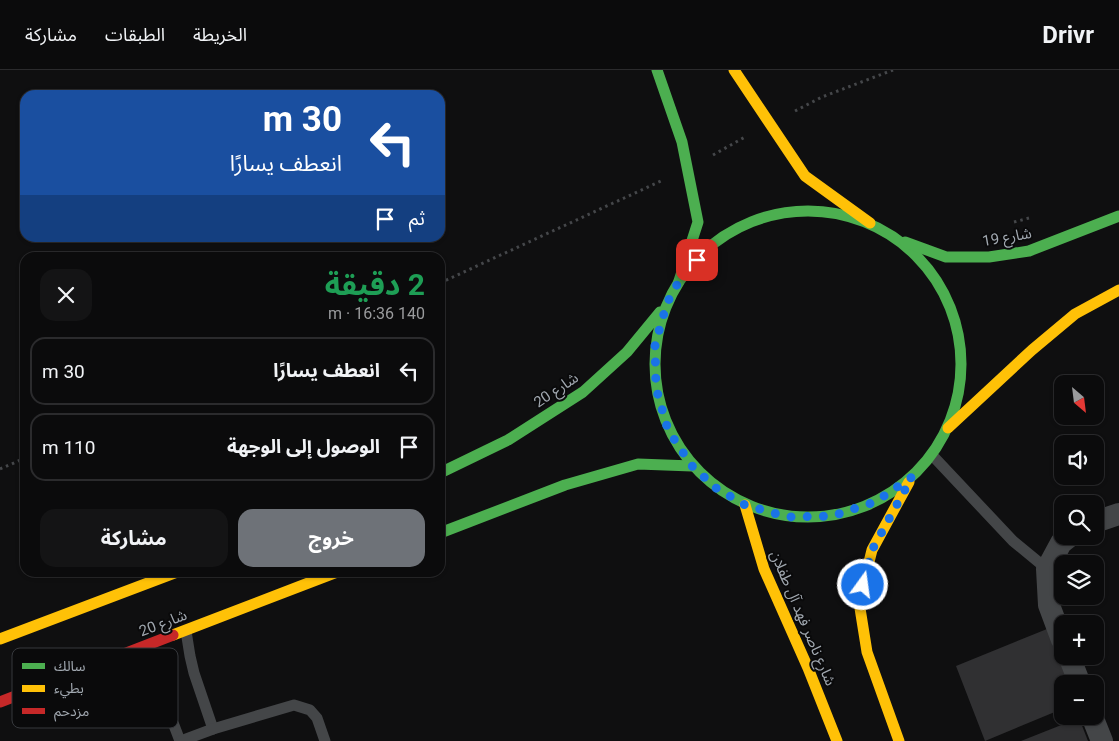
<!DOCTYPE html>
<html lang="ar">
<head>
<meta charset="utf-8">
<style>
  body { margin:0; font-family:Roboto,"Noto Sans Arabic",sans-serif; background:#141415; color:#f1f3f6; direction:rtl; height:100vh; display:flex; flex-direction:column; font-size:19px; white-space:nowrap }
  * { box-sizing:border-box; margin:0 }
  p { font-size:16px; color:#9a9b9d }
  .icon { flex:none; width:28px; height:28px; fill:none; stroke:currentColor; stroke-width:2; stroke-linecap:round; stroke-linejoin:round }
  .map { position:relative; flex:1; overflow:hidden; direction:ltr }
  .side { position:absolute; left:20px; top:182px; width:425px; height:325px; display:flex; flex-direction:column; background:#0b0b0c; border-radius:15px; box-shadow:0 1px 4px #0004,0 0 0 1px #2b2b2d; direction:rtl }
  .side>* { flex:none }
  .hud { position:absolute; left:20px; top:20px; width:425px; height:152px; border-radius:15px; box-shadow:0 1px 4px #0004,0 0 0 1px #2b2b2d; direction:rtl; background:#1a4fa0; color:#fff; overflow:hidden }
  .needle { width:32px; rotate:152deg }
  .fabs { position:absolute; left:1054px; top:305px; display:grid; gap:10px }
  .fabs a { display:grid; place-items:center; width:50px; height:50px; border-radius:10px; background:#0b0b0c; box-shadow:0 1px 4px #0004,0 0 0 1px #2b2b2d; font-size:25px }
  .pin { position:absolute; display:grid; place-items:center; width:42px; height:42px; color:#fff; margin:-21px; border-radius:10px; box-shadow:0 2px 8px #0006 }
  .me { position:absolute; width:55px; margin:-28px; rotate:14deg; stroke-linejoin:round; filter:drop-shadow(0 0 4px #0008) }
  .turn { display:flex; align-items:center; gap:18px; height:105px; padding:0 20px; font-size:22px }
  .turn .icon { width:65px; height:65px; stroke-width:2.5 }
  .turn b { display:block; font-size:35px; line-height:42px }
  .then { display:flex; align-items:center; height:48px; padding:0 20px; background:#0003; gap:10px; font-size:19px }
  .round { display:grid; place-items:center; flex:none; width:52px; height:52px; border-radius:15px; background:#141415 }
  .head { display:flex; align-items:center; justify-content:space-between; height:85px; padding:0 20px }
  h1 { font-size:30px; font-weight:700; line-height:38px; color:#1e9e55 }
  .action { display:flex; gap:10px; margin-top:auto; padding:10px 20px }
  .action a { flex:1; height:58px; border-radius:15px; background:#6e7278; color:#fff; font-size:20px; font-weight:700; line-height:58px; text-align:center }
  .action a+a { background:#141415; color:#f1f3f6 }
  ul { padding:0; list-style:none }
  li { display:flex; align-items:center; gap:15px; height:68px; margin:0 10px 8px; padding:0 10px; border:2px solid #2b2b2d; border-radius:15px }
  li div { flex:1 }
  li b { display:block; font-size:19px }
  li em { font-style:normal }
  header { display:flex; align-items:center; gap:30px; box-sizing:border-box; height:70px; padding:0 25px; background:#0b0b0c; border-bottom:1px solid #2b2b2d }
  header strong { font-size:24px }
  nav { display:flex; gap:28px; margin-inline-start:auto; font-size:18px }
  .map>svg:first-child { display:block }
</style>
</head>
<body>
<header>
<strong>Drivr</strong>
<nav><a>الخريطة</a><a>الطبقات</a><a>مشاركة</a></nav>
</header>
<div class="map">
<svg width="1119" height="671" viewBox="0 0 1119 671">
  <rect width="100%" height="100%" fill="#0f0f10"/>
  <g fill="#303032">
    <path d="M1047,559L1069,614H1062V639L985,671L956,596Z"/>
    <path d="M1079,648L1088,671H1021Z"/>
  </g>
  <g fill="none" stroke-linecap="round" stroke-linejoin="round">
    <g stroke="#45474a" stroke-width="3" stroke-dasharray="2.5 4" stroke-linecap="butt">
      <path d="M795,41L822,27L893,0"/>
      <path d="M713,85L745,67"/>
      <path d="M1014,152L1029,148"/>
      <path d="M440,213L661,111"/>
      <path d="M0,399L25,388"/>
    </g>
    <g stroke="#444648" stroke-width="11">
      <path d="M932,385L1013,471L1047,499"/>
      <path d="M186,561L190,586L194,603L213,659"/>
      <path d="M138,579L154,603L180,671"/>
      <path d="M181,671L213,659L294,635L310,640L317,648L325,671"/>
    </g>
    <g stroke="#444648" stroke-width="22">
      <path d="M1095,452L1119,444"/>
      <path d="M1062,570L1049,535L1047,499L1061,473L1070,466"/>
      <path d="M1069,586L1080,614"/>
      <path d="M1092,646L1102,671"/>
    </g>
    <g stroke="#4caf50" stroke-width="11">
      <path d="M657,0L682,72L698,152L679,211"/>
      <circle cx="808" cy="294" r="153"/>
      <path d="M905,172L946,187H989L1029,181L1119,146"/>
      <path d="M440,403L508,370L583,322L627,282L660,242"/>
      <path d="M440,463L565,415L638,394L692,396"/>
    </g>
    <g stroke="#ffc107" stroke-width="11">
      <path d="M734,0L805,106L870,153"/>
      <path d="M948,358L1032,280L1075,244L1119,220"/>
      <path d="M745,435L764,499L808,598L837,671"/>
      <path d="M173,565L337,502"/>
      <path d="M0,569L177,502"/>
      <path d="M899,671L867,582L859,532L872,480L909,412"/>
    </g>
    <path stroke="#c62828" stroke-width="11" d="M0,632L173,565"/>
  </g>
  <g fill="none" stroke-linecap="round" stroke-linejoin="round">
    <path stroke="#1a73e8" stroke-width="9" stroke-dasharray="0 16.2" d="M697,190L679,211L667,233L655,275L656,318L668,360L692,396L716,418L745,435L788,447L833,446L847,441L875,432L912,407L872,480L863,515"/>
  </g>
  <g text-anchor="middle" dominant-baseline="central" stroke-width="4" stroke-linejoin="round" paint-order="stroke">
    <g font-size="15" fill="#a1a8b0" stroke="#0a0a0b">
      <text transform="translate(1007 167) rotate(-10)">شارع 19</text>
      <text transform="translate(556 320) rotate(-34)">شارع 20</text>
      <text transform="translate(803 548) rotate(67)">شارع ناصر فهد آل طفلان</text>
      <text transform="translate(163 553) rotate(-21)">شارع 20</text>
    </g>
  </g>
  <rect x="12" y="578" width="166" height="80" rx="8" fill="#0a0a0b" stroke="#37393d" stroke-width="1"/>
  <rect x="22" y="593" width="23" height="6" fill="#4caf50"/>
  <rect x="22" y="615" width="23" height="7" fill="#ffc107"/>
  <rect x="22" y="638" width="23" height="6" fill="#c62828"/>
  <g font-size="14" fill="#a1a8b0">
    <text x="54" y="601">سالك</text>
    <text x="54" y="623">بطيء</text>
    <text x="54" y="646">مزدحم</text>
  </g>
</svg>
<div class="fabs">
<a><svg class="needle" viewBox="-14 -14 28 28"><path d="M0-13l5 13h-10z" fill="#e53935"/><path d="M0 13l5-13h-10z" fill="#9a9b9d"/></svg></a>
<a><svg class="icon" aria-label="sound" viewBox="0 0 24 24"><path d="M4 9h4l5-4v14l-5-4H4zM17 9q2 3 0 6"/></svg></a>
<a><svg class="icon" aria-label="search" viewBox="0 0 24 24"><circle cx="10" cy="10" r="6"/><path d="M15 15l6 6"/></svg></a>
<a><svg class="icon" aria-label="layers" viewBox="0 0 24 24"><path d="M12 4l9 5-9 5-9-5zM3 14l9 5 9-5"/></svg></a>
<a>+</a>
<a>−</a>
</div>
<div class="pin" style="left:697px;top:190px;background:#d93025"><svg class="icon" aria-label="arrive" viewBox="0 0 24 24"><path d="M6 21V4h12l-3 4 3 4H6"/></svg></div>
<svg class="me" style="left:863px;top:515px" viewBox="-20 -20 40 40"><circle r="17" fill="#1a73e8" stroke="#fff" stroke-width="3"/><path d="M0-11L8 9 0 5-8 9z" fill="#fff"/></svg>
<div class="hud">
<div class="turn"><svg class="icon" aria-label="left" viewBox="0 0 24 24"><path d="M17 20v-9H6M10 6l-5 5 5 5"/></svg><div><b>30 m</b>انعطف يسارًا</div></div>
<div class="then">ثم<svg class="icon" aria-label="arrive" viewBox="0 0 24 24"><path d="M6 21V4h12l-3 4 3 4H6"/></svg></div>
</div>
<section class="side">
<div class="head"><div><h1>2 دقيقة</h1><p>140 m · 16:36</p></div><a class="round"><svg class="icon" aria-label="close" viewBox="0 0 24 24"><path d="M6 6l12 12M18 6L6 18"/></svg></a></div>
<ul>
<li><svg class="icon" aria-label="left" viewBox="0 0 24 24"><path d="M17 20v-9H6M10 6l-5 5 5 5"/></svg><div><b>انعطف يسارًا</b></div><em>30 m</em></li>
<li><svg class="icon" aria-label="arrive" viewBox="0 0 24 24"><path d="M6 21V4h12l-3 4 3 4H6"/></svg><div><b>الوصول إلى الوجهة</b></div><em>110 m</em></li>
</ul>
<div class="action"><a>خروج</a><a>مشاركة</a></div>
</section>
</div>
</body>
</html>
